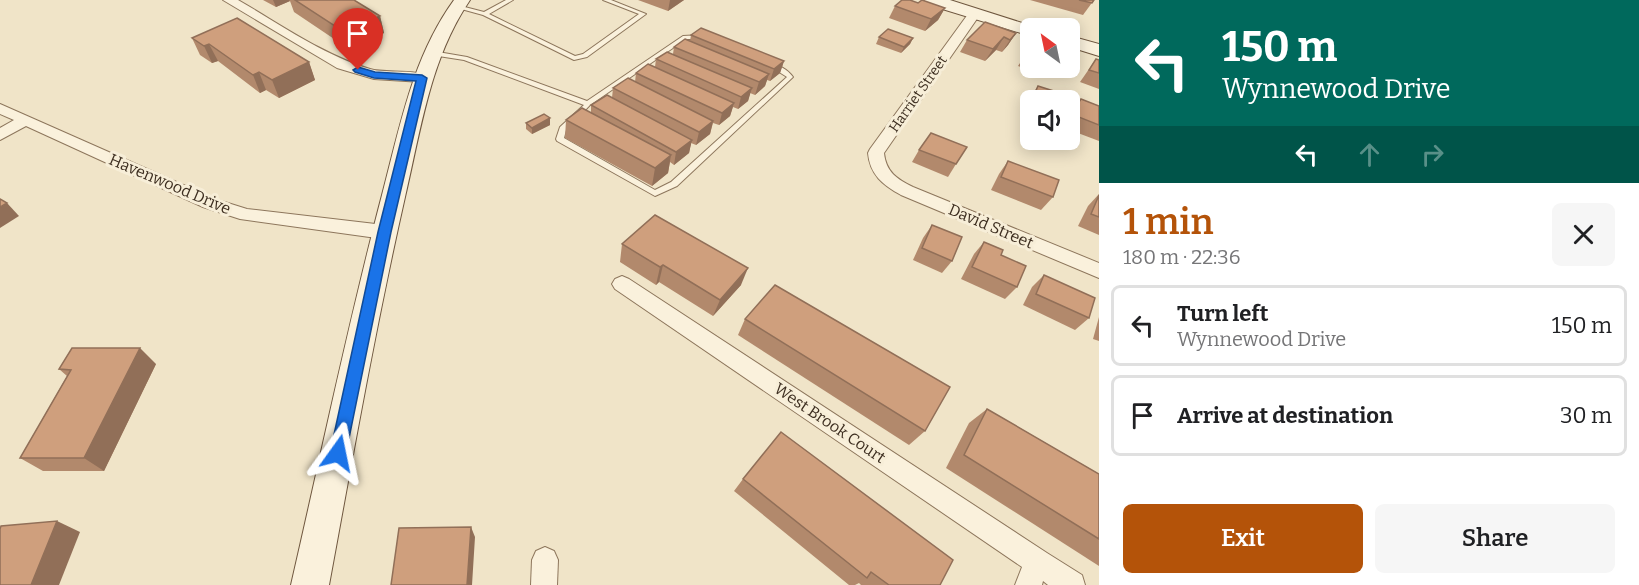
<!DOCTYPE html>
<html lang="en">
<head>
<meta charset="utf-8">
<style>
  body { margin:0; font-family:Bitter,serif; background:#f6f6f6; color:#202124; height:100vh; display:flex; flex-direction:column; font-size:22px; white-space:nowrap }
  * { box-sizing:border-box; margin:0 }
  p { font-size:20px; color:#757577 }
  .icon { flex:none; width:33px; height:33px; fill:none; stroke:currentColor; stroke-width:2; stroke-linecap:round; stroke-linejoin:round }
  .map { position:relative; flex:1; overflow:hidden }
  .side { display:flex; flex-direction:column; background:#fff; width:540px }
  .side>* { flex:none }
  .guide { background:#00695c; color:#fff; overflow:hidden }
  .needle { width:39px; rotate:327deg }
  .buttons { position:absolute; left:1020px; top:18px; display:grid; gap:12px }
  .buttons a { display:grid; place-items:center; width:60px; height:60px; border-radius:9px; background:#fff; box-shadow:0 3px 15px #0003; font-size:30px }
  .pin { position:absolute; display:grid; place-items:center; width:51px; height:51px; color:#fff; margin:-62px -26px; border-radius:50% 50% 50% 0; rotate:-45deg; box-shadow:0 0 6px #0007 }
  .pin .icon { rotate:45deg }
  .me { position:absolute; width:66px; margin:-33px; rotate:12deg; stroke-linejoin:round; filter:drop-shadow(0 0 4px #0008) }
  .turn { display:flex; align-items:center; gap:21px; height:126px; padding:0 24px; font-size:27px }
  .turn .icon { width:78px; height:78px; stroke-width:2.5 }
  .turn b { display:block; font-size:42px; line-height:51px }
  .lanes { display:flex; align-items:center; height:57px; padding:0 24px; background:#0003; justify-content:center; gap:30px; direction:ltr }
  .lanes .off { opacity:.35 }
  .round { display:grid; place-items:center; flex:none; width:63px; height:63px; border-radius:9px; background:#f6f6f6 }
  .overview { display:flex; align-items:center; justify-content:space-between; height:102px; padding:0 24px }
  h1 { font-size:36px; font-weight:600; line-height:45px; color:#b45309 }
  .cta { display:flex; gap:12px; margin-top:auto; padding:12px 24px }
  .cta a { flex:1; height:69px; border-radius:9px; background:#b45309; color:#fff; font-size:24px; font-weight:600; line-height:69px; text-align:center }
  .cta a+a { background:#f6f6f6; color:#202124 }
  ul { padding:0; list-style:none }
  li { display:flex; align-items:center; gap:18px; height:81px; margin:0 12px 9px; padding:0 12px; border:3px solid #e0e0e0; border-radius:9px }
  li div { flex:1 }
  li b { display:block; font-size:22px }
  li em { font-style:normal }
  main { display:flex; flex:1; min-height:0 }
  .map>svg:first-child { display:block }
</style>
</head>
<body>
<main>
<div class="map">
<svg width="1099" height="585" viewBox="0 0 1099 585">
  <rect width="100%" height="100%" fill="#f0e4c8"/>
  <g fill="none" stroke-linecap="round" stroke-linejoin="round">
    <g stroke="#8d765c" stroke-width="2">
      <g id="service">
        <path d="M506,0H513L489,14L575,56L583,54L639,14L603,0H611L646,14L587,57L574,60L483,15L454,7L457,5L484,12Z"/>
        <path d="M683,36L701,35L704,37L701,39H686L590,105L566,130L564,138L655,190L671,182L787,77L768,65V63C777,63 788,70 793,77L677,186L655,196L557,141L556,139L560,127L584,105L464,60L432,55L429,53L432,51L467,57L587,101Z"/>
      </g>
    </g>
    <g stroke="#8d765c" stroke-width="2">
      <g id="minor">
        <path d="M223,0H238C280,24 323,55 370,69C385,74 420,68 429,78L422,82L374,79L337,68Z"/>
        <path d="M975,9L981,13L884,153C886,172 897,179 913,187L1099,263V278L901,195C883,185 870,175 868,153L870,149L971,10Z"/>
        <path d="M0,104L215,199L247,209L384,225L390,227L393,232L390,237L384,239L240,219L203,207L26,126L0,140V128L14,120L0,114Z"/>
        <path d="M622,276L629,279L1047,553L1082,575L1085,585H1048L1043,581L1042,585H1015L1022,567L615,289L612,284L615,279Z"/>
        <path d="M545,547L554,551L558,560L557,585H531L532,560L536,551Z"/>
      </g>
    </g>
    <g stroke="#6f573f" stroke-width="2">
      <g id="secondary">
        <path d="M454,0H470C430,59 421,129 405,197C376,325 353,455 329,585H291C321,455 348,324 382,195C400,127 412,58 454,0Z"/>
        <path d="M924,0H950L1038,28H1030V35L1024,34L926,4Z"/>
        <path d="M1070,36L1099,44V56L1070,47Z"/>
      </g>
    </g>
    <use href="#service" fill="#faf1dc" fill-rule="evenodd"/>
    <use href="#minor" fill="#faf1dc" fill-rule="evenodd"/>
    <use href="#secondary" fill="#faf1dc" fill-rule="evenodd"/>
  </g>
  <g fill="#b2896c">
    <path d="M263,0H354L380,16L384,33L349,49L294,12L290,1L276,7Z"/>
    <path d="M638,0H684L668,11Z"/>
    <path d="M1030,0H1094L1083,15Z"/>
    <path d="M918,3L945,8L938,20L925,31L889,18L895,6Z"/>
    <path d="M1016,33L1008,45L1002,52L996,50L985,61L960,52L967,40Z"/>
    <path d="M691,35L784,61L780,73L770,81L767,80L765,86L755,95L750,93L748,101L738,109L733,107L730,116L719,125L713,123L710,134L696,145L691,143L689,153L674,165L670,162L668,173L652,186L565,138L566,120L591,113V105L612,98L613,88L635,82L636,73L655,67L656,59L673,54L674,47L690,41Z"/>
    <path d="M879,37L913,38L910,44L901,53L876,44Z"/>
    <path d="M192,38L309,62L315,80L279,98L266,90L260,93L218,61L212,63L200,55Z"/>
    <path d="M1030,48V68H1056L1049,77L1018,66Z"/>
    <path d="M1096,59L1099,60V89L1080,82Z"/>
    <path d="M1038,86L1059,100H1030V102H1029L1034,92Z"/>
    <path d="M1081,99L1099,106V141L1070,130V114Z"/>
    <path d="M550,118V125L532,134L526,129V123Z"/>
    <path d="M919,150L956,164L948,177L912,162Z"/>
    <path d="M1008,161L1053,197L1041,210L991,190L999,174Z"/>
    <path d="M1099,194V235L1078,226L1088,206Z"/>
    <path d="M932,225L952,261L942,273L913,260L923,238Z"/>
    <path d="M984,242L1001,255L1017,287L1005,299L961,279L974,254Z"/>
    <path d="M622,244L741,285L713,316L659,282L656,285L620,262Z"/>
    <path d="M1044,275L1089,318L1075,330L1023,305L1032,287Z"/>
    <path d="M1099,317V341L1093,339Z"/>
    <path d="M745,319L925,431L909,445L738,335Z"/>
    <path d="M156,364L104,471H43L20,458L67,376L59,369Z"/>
    <path d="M987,409L1099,474V566L946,468L969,423Z"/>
    <path d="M743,479L940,585H861L859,583L855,585H849L734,491Z"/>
  </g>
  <g fill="#916f58">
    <path d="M273,0H289L290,1L276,7Z"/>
    <path d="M670,0H684L668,11Z"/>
    <path d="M945,8L938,20L925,31L931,19Z"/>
    <path d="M380,16L384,33L349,49L344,32Z"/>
    <path d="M1016,33L1008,45L1002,52L1010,40Z"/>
    <path d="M1004,37L996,50L985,61L993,49Z"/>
    <path d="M913,38L910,44L901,53L904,47Z"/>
    <path d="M209,44L218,61L212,63L204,46Z"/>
    <path d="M784,61L780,73L770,81L774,69Z"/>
    <path d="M309,62L315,80L279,98L272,80Z"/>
    <path d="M259,72L266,90L260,93L253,75Z"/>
    <path d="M769,74L765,86L755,95L759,82Z"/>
    <path d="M752,88L748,101L738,109L741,97Z"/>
    <path d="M734,103L730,116L719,125L722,113Z"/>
    <path d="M550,118V125L532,134V128Z"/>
    <path d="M713,121L710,134L696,145L699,132Z"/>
    <path d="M692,140L689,153L674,165L676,152Z"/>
    <path d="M671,155L668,173L652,186L655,168Z"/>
    <path d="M7,203L19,216L0,228V207Z"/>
    <path d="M663,265L659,282L656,285L660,267Z"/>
    <path d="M748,268L741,285L713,316L720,300Z"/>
    <path d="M140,348L156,364L104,471L84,458Z"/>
    <path d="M57,521L80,532L59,585H31Z"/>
    <path d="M471,527L475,537L472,585H467Z"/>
  </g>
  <g fill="#cf9f7d" stroke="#916f58" stroke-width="1.5">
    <path d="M295,0H354L380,16L344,32Z"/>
    <path d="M902,0H910L918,3L922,0L945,8L931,19L895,6Z"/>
    <path d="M1079,0H1094L1092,3Z"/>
    <path d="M237,18L309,62L272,80L259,72L253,75L209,44L204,46L192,38Z"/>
    <path d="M985,22L1016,33L1010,40L1004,37L993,49L967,40Z"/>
    <path d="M701,28L784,61L774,69L691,35Z"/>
    <path d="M888,29L913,38L904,47L879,37Z"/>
    <path d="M685,39L769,74L759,82L674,47Z"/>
    <path d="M1030,48V55L1026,54Z"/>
    <path d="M667,52L752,88L741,97L656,59Z"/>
    <path d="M1096,59L1099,60V73L1089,70Z"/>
    <path d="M648,64L734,103L722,113L636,73Z"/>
    <path d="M628,78L713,121L699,132L613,88Z"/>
    <path d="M1038,86L1063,94L1059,100H1049L1034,95Z"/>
    <path d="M607,95L692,140L676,152L591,105Z"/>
    <path d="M1081,99L1099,106V125L1071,114Z"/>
    <path d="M582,108L671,155L655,168L566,120Z"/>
    <path d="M544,114L550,118L532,128L526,123Z"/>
    <path d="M931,133L967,147L956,164L919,150Z"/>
    <path d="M1008,161L1059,180L1053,197L1001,177Z"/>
    <path d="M1099,195V217L1091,214Z"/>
    <path d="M0,199L7,203L0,207Z"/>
    <path d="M655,215L748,268L720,300L663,265L660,267L622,244Z"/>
    <path d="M932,225L962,237L952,261L922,248Z"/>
    <path d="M984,242L1003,250L1001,255L1026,266L1017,287L972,267Z"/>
    <path d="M1044,275L1095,298L1089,318L1036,294Z"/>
    <path d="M775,285L950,387L925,431L745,319Z"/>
    <path d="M72,348H140L84,458H20L71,370L59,369Z"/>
    <path d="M987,409L1099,474V539L964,455Z"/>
    <path d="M781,432L953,560L940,585H889L871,572L867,578L743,479Z"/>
    <path d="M57,521L31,585H0V529L1,526Z"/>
    <path d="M471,527L467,585H391L399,528Z"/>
  </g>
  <path fill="#1a73e8" stroke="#114b97" stroke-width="1.5" d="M358,67L375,72L422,75L427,78L391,232L346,453L344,458L338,460L332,458L330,453L378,232L416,81L374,78L355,72L353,70Z"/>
  <g text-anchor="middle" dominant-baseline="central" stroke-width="6" stroke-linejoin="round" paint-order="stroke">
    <g font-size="14" fill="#3d2e20" stroke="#f7eed8">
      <text transform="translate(918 94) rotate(-55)">Harriet Street</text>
    </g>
    <g font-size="16" fill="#3d2e20" stroke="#f7eed8">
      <text transform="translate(170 184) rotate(23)">Havenwood Drive</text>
      <text transform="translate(991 226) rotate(23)">David Street</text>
      <text transform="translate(830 423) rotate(34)">West Brook Court</text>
    </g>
  </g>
</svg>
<div class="buttons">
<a><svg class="needle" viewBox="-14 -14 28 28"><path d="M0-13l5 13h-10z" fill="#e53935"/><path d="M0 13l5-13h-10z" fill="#757577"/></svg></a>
<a><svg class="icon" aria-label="sound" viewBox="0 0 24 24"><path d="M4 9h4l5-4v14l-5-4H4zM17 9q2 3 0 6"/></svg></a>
</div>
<div class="pin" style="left:358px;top:70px;background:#d93025"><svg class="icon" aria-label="arrive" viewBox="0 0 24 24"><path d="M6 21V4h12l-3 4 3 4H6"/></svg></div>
<svg class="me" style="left:338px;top:453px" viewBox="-20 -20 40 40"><path d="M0-17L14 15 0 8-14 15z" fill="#1a73e8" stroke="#fff" stroke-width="4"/></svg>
</div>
<section class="side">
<div class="guide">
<div class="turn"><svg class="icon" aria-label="left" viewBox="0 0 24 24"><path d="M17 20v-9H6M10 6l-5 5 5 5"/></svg><div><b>150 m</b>Wynnewood Drive</div></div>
<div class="lanes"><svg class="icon" aria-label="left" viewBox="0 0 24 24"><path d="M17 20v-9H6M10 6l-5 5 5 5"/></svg><svg class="icon off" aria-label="ahead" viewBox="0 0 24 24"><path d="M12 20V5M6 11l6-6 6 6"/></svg><svg class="icon off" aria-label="right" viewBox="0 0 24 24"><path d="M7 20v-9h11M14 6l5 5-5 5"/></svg></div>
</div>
<div class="overview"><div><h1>1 min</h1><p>180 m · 22:36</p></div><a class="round"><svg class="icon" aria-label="close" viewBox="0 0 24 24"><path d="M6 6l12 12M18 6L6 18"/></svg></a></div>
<ul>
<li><svg class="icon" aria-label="left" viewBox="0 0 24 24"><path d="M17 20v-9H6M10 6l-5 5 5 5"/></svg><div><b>Turn left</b><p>Wynnewood Drive</p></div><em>150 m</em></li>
<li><svg class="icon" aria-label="arrive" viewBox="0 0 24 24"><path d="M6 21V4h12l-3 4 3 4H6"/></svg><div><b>Arrive at destination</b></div><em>30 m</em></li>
</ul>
<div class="cta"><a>Exit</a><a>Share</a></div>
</section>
</main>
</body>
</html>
